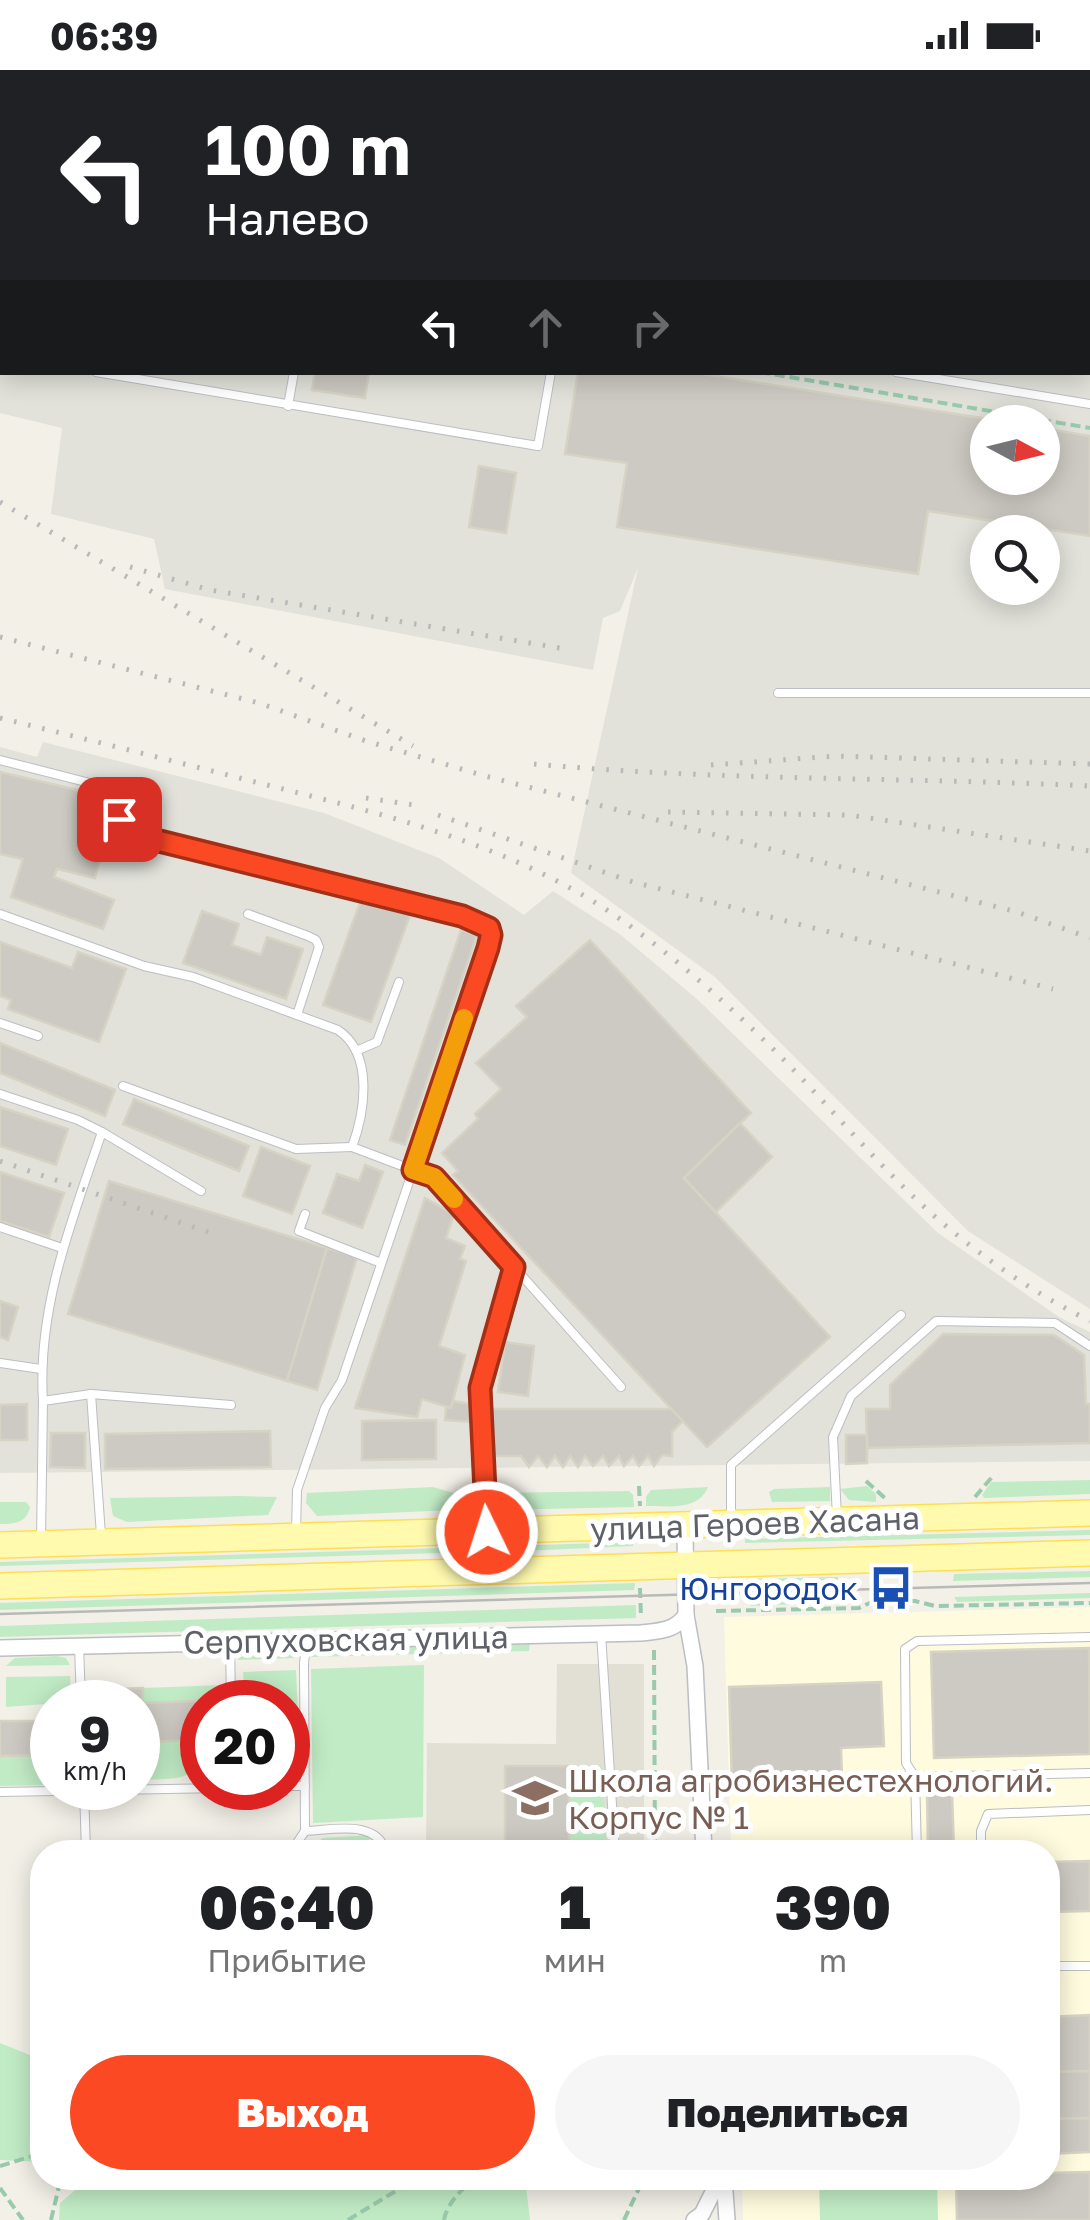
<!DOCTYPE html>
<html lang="ru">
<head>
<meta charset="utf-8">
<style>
  body { margin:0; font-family:"Golos Text",sans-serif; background:#f6f6f6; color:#202124; height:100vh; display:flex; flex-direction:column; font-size:38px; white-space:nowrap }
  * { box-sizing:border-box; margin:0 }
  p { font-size:32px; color:#757577 }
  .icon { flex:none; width:55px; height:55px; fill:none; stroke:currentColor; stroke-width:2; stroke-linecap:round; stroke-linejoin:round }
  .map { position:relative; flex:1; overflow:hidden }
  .side { position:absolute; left:30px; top:1770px; width:1030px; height:350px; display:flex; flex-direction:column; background:#fff; border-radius:40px; box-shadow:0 5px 25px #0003 }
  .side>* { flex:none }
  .top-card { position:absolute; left:0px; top:0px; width:1090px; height:305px; box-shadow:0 5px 25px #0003; background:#202124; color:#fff; overflow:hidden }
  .needle { width:65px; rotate:97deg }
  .tools { position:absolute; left:970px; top:335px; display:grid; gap:20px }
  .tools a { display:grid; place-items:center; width:90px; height:90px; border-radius:50%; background:#fff; box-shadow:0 5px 25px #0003; font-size:50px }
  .speed { position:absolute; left:30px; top:1610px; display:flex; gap:20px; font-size:50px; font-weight:700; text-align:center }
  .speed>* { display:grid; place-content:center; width:130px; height:130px; border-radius:50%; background:#fff; box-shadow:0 5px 25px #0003; line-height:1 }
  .speed small { font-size:25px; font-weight:400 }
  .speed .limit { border:15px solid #d22; background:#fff; color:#111 }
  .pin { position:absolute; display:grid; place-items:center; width:85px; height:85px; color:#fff; margin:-42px; border-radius:20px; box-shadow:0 5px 15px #0006 }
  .me { position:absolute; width:110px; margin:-55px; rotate:356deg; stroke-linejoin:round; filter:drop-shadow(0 0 8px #0008) }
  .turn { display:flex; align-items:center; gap:35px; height:210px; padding:0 40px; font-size:45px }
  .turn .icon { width:130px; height:130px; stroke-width:2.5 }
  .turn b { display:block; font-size:70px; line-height:85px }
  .lanes { display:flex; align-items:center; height:95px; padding:0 40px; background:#0003; justify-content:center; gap:50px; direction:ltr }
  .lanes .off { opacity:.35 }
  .eta { display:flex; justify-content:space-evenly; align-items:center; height:170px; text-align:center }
  .eta b { font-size:60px; font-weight:800; line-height:70px }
  .cta { display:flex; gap:20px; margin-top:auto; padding:20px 40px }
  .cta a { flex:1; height:115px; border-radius:60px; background:#fb4923; color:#fff; font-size:40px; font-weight:800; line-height:115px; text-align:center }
  .cta a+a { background:#f6f6f6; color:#202124 }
  .status { display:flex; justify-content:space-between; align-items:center; height:70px; padding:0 50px; background:#fff; direction:ltr }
  .status svg { height:28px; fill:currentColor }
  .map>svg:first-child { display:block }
</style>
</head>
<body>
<div class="status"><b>06:39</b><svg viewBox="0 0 49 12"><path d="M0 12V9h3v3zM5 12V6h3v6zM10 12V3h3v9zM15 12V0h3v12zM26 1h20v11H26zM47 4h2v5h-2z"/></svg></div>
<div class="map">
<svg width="1090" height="2150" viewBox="0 0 1090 2150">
  <rect width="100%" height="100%" fill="#f2f0e7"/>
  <path fill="#fffbde" d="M1090,1537V2150H743L742,2108H1048V1782H731L724,1547Z"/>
  <g fill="#e2e2db" fill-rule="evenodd">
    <path d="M0,0H1090V1239L968,1161L715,907L571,803L638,498L620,541L603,548L593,600L165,519L154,469L51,444L62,358L0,343ZM2,2H1088V302H2ZM988,352H1042V408H988ZM988,462H1042V518H988Z"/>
    <path d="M43,672L324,743L439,788L524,845L553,821L621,865L698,930L938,1163L1059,1247L1090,1262V1391L0,1403V677L37,687Z"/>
  </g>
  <path fill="#e2e0d5" d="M557,1594H644V1782H426L427,1673L556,1674Z"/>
  <g fill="#c1ebc5">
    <path d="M1090,1410V1424L984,1428L982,1425L991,1412Z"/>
    <path d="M867,1416L876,1424V1432L849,1430L840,1419Z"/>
    <path d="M433,1417L457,1424H476L477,1439L317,1446L306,1433L307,1423Z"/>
    <path d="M708,1417C698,1441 669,1436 646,1436V1427L651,1420Z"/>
    <path d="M830,1417V1431L772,1432L769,1422L774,1419Z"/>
    <path d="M629,1421L633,1425L634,1437L496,1440L494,1423Z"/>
    <path d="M240,1426L277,1427L268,1445L127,1452L113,1446L110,1428Z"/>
    <path d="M0,1432H26L30,1437C27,1453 14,1454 0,1454Z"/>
    <path d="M1090,1460V1465L745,1473V1469Z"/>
    <path d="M633,1472V1476L545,1480L0,1496V1492Z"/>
    <path d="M1090,1501V1507L953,1511L954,1504Z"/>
    <path d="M838,1507V1513L746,1514V1509Z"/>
    <path d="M635,1513L634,1520L0,1540V1533Z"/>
    <path d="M1090,1523V1528L957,1532L954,1527Z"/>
    <path d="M835,1528V1533L751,1536L748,1531Z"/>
    <path d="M636,1535V1548L0,1567V1556Z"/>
    <path d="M530,1571L529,1581L309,1587L315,1580L327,1577Z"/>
    <path d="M282,1579L290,1582L294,1588L238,1590L244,1581Z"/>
    <path d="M57,1586L66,1588L70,1595L6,1596L15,1588Z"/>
    <path d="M424,1595L423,1747L313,1753L311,1599Z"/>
    <path d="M296,1600L298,1645H288V1632H245L243,1602Z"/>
    <path d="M70,1606L71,1632L6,1637V1607Z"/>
    <path d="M224,1615V1630L143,1633V1618Z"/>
    <path d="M191,1663H200C202,1712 185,1708 143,1710L145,1672L191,1670Z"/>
    <path d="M52,1685V1715L0,1716V1686Z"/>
    <path d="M602,1695L607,1782H556L569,1780V1696Z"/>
    <path d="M369,1765L370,1782H305L323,1768Z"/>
    <path d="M0,1973L42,1990V2092L0,2090Z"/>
    <path d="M81,2108L324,2110V2108H525L530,2150H59L60,2133L80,2116Z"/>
    <path d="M819,2108H937L938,2150H820Z"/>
  </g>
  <g fill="#cdcac3" stroke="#d7d3c4" stroke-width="2.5">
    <path d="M3,0H530L3,2Z"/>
    <path d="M638,0H1090V116L1088,2H637Z"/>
    <path d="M0,100H2V233L0,232Z"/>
    <path d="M1088,167L1090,168V278H1088Z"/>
    <path d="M315,302H369L365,328L312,320Z"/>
    <path d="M578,302H690L1007,352H988V408H1042V358L1090,366V466L928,441L918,504L617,457L627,393L565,384Z"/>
    <path d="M479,396L516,403L506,463L469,457Z"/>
    <path d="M0,702L116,729L95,808L57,799L54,807L114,830L103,859L11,827L23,789L0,784Z"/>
    <path d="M363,824L411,842L371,952L323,935Z"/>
    <path d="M202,841L239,854L232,875L261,885L267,867L303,879L286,929L183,893Z"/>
    <path d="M461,860L477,865L405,1075L390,1070Z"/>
    <path d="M590,870L751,1043L684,1108L830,1267L707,1377L453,1105L458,1101L442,1083L478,1049L475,1044L501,1019L476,993L527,947L516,936Z"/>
    <path d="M0,872L72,898L78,882L126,899L99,972L8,939L11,930L0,926Z"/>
    <path d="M0,973L115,1020L105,1046L0,1003Z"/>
    <path d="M134,1029L249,1076L239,1101L123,1054Z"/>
    <path d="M0,1037L68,1059L56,1095L0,1076Z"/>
    <path d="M740,1053L772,1087L716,1142L684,1108Z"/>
    <path d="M261,1077L310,1096L292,1144L243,1126Z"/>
    <path d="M365,1095L383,1102L362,1158L323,1143L337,1104L359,1111Z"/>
    <path d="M0,1102L64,1123L49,1167L0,1151Z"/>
    <path d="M109,1111L327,1178L287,1311L68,1244Z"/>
    <path d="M425,1128L454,1144L446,1168L465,1176L460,1189L466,1191L439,1276L465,1285L451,1338L422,1329L417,1347L355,1338Z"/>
    <path d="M327,1178L357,1187L317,1320L287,1311Z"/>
    <path d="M0,1231L18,1237L8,1270L0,1267Z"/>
    <path d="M943,1264L1054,1265L1084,1285L1086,1334H1090V1373L867,1378L866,1339H890V1315Z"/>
    <path d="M505,1272L534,1276L528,1326L498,1322Z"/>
    <path d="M453,1331L476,1335L475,1352L445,1350L446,1337L451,1338Z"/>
    <path d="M27,1334V1370H0V1335Z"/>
    <path d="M489,1339H671L683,1351L672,1362V1386L662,1385L654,1396L648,1386L639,1396L633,1386L624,1396L619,1386L609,1396L603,1386L593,1396L585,1386L578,1397L570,1386L563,1397L555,1386L547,1397L538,1386L529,1397L521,1386H490Z"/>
    <path d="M436,1350V1389L362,1390V1351Z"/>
    <path d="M270,1361L271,1397L105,1399V1364Z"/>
    <path d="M51,1363H85V1398L50,1397Z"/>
    <path d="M846,1365H867V1393L846,1394Z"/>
    <path d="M1089,1578L1090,1684L934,1688L931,1582Z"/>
    <path d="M881,1612L884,1676L841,1678L842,1710L732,1714L729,1617Z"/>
    <path d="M143,1618V1633L224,1630V1632H202V1663H191V1670L145,1672L144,1654L138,1655V1632H96L95,1620Z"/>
    <path d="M0,1651H52V1685L0,1686Z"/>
    <rect x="138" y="1689" width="5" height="21"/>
    <rect x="505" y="1696" width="64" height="85"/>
    <path d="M927,1721H952L954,1782H928Z"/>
    <path d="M880,1775V1782H746Z"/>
    <path d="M1090,1791V1841L1048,1842V1792Z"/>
    <path d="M41,1900H42V1979H34L33,1941H41Z"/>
    <path d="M1090,1945V2001L1048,2002V1947Z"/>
    <path d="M1090,2001V2048L1048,2049V2002Z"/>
    <path d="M1090,2048V2082L1048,2084V2049Z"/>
    <path d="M1090,2102V2150H957L956,2108H1048V2103Z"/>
  </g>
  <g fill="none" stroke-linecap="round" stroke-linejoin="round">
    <g stroke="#bbbec3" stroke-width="10">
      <g id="lane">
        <path d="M598,2V0"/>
        <path d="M1088,152H1090"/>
        <path d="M0,283L2,284"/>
        <path d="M96,302L538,376L551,302"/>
        <path d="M896,302L1090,334"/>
        <path d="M288,336L294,302"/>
        <path d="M778,623H1090"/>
        <path d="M0,690L121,721L123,733L119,756L127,763L462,846L489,858L491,865L488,877L413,1100L434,1107L621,1317"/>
        <path d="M0,844L144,896L193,907L338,960C374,984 365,1042 352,1077L413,1100L342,1310L325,1338L297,1420L296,1463"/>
        <path d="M248,844L308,866L316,870L319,877L297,945"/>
        <path d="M0,953L38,966"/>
        <path d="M356,981L377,972L399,912"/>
        <path d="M123,1016L296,1079L352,1077"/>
        <path d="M0,1024L78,1050L102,1062"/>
        <path d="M305,1144L299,1161L381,1193"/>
        <path d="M0,1157L62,1178"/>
        <path d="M0,1293L41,1299"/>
        <path d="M91,1324L101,1465"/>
        <path d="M43,1331C37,1237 72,1150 102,1062L201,1121"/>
        <path d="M837,1447L833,1367L851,1326L936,1251L1055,1253L1090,1276"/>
        <path d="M731,1449V1395L901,1245"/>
        <path d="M487,1457L480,1318L514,1197"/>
        <path d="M41,1469L43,1331L91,1324L231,1335"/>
        <path d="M601,1563L615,1782"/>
        <path d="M230,1572L231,1632"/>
        <path d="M79,1575L81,1632"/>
        <path d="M915,1707L1090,1703"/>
        <path d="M288,1716H305"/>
        <path d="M84,1718L86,1782"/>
        <path d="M0,1722L223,1718"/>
        <path d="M305,1761C333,1760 377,1749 386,1782"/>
        <path d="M889,1781V1782"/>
        <path d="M291,1782L305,1761L304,1593L307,1569"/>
        <path d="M917,1782L915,1707L906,1693L905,1579L917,1571L1090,1567"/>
        <path d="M981,1782V1761L988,1744L1090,1740"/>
        <path d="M38,1809H42"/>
        <path d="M1048,1896H1090"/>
      </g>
    </g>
    <g stroke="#bbbec3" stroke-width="18">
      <g id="street">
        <path d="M685,1455L686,1545L695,1596L704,1782"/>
        <path d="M0,1578L641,1563C659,1561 675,1561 686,1545"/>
        <path d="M724,2108L727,2150"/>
        <path d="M694,2150L702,2144L720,2108"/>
      </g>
    </g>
    <g stroke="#ffdf52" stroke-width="28">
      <g id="primary">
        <path d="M0,1475L1090,1443"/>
        <path d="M0,1516L1090,1483"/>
      </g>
    </g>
    <g stroke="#98caab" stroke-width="4" stroke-dasharray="10 5" stroke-linecap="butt">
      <path d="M534,2V0"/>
      <path d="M760,302L1090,358"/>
      <path d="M866,1411L886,1429"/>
      <path d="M639,1416L640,1436"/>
      <path d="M975,1427L992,1407"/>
      <path d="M640,1518L641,1548"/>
      <path d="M716,1541L859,1538L874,1531H915L935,1536L1090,1533"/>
      <path d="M654,1580L655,1782"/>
      <path d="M0,2096L42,2083"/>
      <path d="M0,2118L23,2150"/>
      <path d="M51,2150L61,2108"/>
      <path d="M348,2150L404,2116L439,2108"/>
      <path d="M444,2150C446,2135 465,2113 479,2108"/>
      <path d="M624,2150L644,2108"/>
    </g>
    <use href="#lane" stroke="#fff" stroke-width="8"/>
    <use href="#street" stroke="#fff" stroke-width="15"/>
    <use href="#primary" stroke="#fffaae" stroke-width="25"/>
    <path stroke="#b8b9b9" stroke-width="2.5" d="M0,1544L1090,1513"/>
    <g stroke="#b8b9b9" stroke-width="5" stroke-dasharray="2.5 12" stroke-linecap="butt">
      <path d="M0,432L413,676"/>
      <path d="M130,497L210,520L560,578"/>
      <path d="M0,567L259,633L366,671L485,706L1017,842L1090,868"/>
      <path d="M0,648C90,670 181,693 271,716C398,748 527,779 634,859C683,894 728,935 771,977C834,1039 888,1110 957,1165C999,1199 1042,1227 1090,1251"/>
      <path d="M534,694C719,711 905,707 1090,716"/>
      <path d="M711,695L837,686L1090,694"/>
      <path d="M366,728L421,736"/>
      <path d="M668,742L849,745L1090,781"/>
      <path d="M438,745L633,812L1053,919"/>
      <path d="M0,1091L217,1165"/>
    </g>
  </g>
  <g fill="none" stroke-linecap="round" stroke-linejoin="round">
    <g stroke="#a32f17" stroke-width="25">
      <path id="route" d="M119,749L122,761L127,763L462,846L489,858L491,865L488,878L413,1100L434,1107L514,1197L480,1318L487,1462"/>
    </g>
    <use href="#route" stroke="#fb4923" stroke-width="18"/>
    <path stroke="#f59e0b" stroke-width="18" d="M454,1129L434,1107L413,1100L464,948"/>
  </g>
  <defs>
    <g id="bus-bare" transform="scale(3.45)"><path d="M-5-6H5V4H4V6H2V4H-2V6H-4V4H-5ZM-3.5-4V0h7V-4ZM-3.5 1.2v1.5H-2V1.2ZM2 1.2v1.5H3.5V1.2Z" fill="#1a4fb4" stroke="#fff" stroke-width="2.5" paint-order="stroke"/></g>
    <g id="school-bare" transform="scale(3.45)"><path d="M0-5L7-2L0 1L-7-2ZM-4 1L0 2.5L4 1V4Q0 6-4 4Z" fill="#8d6e63" stroke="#fff" stroke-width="2.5" paint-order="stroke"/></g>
  </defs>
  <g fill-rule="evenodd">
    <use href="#bus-bare" x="891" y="1518"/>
    <use href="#school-bare" x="535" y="1728"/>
  </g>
  <g text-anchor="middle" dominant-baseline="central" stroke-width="10" stroke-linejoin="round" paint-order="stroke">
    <g font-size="32" fill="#5e6268" stroke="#fff">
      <text transform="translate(755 1453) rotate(-2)">улица Героев Хасана</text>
      <text transform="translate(346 1569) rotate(-1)">Серпуховская улица</text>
    </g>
    <g font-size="32" fill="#164399" stroke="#fff" text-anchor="end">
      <text x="858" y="1518">Юнгородок</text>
    </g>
    <g font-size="32" fill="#785e54" stroke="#fff" text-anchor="start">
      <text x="568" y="1710">Школа агробизнестехнологий.<tspan x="568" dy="37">Корпус № 1</tspan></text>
    </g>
  </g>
</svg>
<div class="tools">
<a><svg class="needle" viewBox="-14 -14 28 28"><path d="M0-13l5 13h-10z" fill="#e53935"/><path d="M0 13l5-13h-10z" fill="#757577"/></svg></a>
<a><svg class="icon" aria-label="search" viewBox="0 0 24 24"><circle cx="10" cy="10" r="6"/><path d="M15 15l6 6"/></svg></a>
</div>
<div class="speed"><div>9<small>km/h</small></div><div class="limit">20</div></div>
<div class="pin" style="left:119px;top:749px;background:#d93025"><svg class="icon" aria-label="arrive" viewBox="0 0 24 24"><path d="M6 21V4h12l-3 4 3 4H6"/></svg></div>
<svg class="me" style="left:487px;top:1462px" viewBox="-20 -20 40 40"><circle r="17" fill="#fb4923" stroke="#fff" stroke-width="3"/><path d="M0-11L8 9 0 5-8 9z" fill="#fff"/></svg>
<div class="top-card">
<div class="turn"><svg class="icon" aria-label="left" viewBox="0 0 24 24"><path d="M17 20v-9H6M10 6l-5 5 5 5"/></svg><div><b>100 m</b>Налево</div></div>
<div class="lanes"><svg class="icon" aria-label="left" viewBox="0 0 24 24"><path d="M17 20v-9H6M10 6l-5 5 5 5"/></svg><svg class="icon off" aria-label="ahead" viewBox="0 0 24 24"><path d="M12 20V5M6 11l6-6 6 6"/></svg><svg class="icon off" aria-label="right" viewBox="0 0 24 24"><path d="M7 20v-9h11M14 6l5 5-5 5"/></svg></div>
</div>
<section class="side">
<div class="eta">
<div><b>06:40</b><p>Прибытие</p></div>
<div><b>1</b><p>мин</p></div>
<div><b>390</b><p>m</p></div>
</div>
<div class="cta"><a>Выход</a><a>Поделиться</a></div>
</section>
</div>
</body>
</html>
